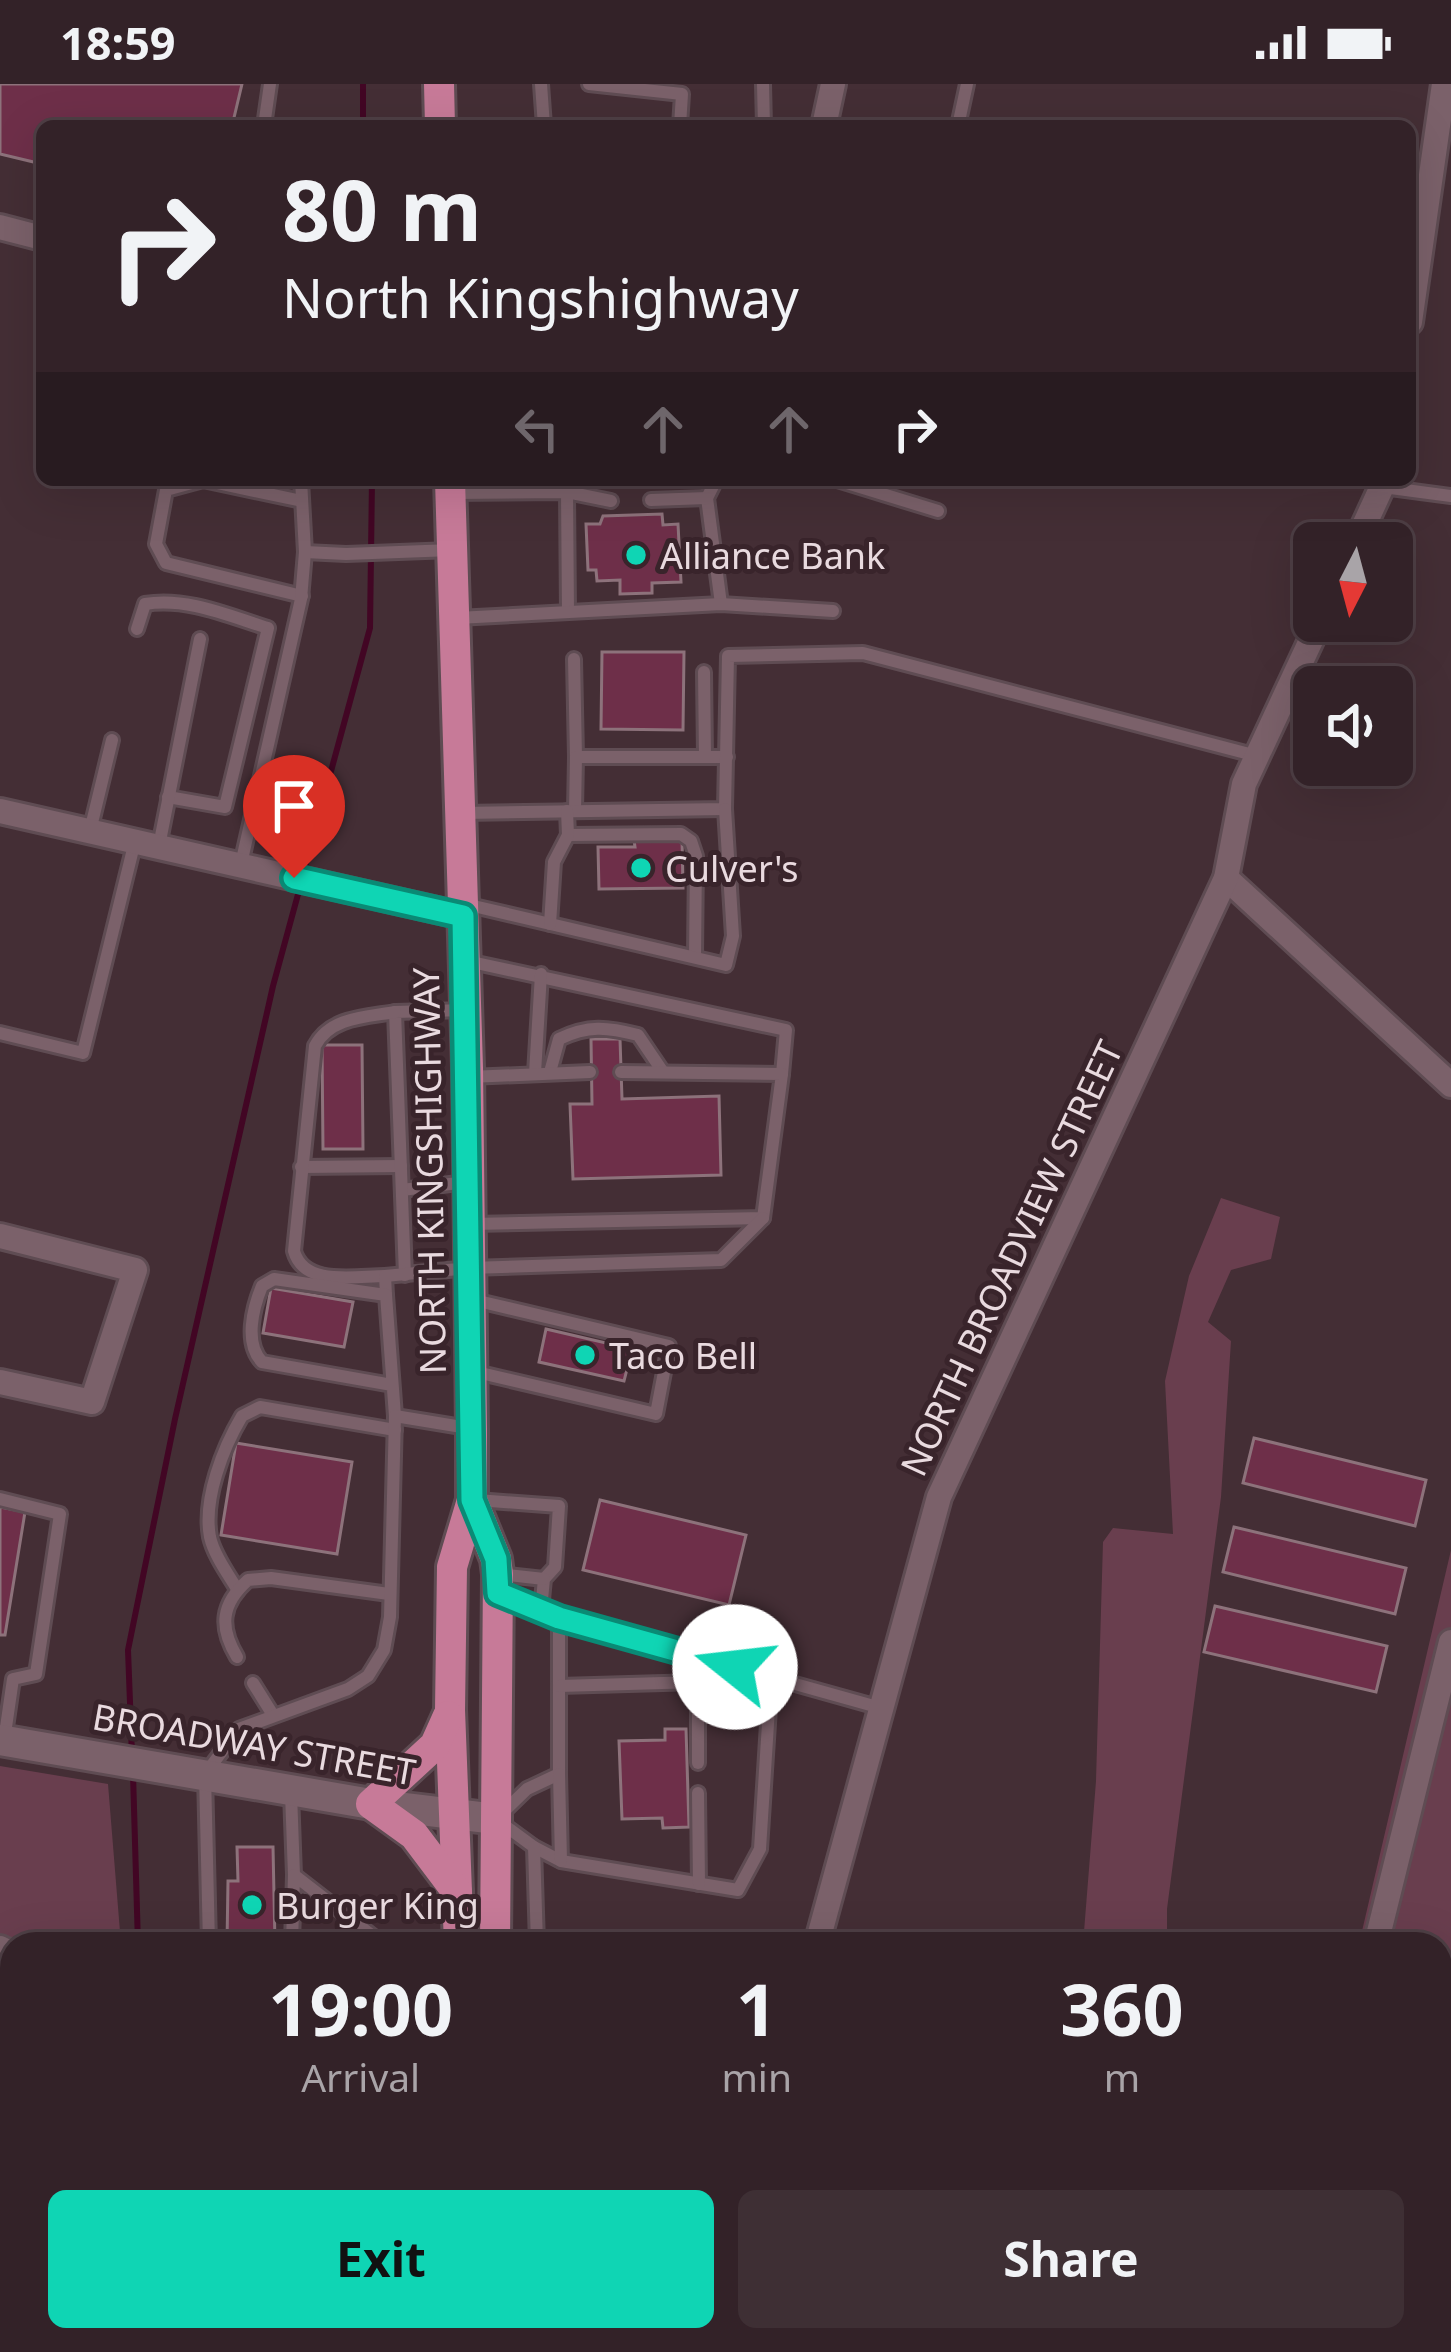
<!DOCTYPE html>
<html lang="en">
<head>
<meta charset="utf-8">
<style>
  body { margin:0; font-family:"Noto Sans",sans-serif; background:#3e2f34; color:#f1f3f6; height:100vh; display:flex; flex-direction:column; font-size:45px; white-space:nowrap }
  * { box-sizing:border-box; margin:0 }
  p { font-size:39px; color:#a9a4a8 }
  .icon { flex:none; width:66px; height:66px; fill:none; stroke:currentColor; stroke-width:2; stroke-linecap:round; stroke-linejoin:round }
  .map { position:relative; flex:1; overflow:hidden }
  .drawer { position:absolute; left:0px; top:1848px; width:1452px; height:420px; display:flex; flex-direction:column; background:#332228; border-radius:36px 36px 0 0; box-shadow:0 12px 48px #0002,0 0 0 3px #4e3f45 }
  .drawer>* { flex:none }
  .top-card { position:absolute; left:36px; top:36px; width:1380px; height:366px; border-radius:18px; box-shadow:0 12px 48px #0002,0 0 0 3px #4e3f45; background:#332228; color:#f1f3f6; overflow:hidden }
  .needle { width:78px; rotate:186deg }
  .controls { position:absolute; left:1293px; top:438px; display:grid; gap:24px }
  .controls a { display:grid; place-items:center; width:120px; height:120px; border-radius:18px; background:#332228; box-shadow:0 12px 48px #0002,0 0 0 3px #4e3f45; font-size:60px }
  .pin { position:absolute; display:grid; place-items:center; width:102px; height:102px; color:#fff; margin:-123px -51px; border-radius:50% 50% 50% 0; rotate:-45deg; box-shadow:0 0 12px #0007 }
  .pin .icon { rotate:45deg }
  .me { position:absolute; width:132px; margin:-66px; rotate:286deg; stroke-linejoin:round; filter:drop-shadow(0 0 9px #0008) }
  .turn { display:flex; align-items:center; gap:42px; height:252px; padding:0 48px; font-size:54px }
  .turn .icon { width:156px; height:156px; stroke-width:2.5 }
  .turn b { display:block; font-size:84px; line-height:102px }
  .lanes { display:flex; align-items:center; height:114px; padding:0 48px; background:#0003; justify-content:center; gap:60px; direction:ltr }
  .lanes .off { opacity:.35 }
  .eta { display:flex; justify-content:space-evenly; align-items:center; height:204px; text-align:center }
  .eta b { font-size:72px; font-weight:700; line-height:84px }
  .primary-button { display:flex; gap:24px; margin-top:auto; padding:24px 48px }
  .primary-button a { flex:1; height:138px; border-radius:18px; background:#0fd5b4; color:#111; font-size:48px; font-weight:700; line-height:138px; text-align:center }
  .primary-button a+a { background:#3e2f34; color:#f1f3f6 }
  .status { display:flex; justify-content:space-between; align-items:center; height:84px; padding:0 60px; background:#332228; direction:ltr }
  .status svg { height:33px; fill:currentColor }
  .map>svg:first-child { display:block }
</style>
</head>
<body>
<div class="status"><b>18:59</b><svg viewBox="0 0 49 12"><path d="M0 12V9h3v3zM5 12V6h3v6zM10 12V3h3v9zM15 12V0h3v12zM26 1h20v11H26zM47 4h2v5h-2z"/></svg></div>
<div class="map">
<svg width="1451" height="2268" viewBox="0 0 1451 2268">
  <rect width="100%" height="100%" fill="#442e35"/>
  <g fill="#693e4e">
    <path d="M1221,1114L1280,1133L1271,1175L1231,1186L1208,1238L1231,1257L1221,1413L1167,1825V1860H1083L1096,1697L1103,1458L1113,1444L1173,1450L1165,1297L1189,1192Z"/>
    <path d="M1451,1466V2268H1264L1266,2256H1440V1860H1359Z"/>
    <path d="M0,1682L108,1700L121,1860H21L0,1850Z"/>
  </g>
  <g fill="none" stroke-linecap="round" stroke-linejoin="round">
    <g stroke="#420624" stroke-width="6">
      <path d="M363,42V0"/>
      <path d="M303,790L370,544L372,396"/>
      <path d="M132,1671L128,1566L175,1335L273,902L300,803"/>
      <path d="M133,1690L138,1860"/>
      <path d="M62,2268L69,2256"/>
    </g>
  </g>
  <g fill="#6e2f49" stroke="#8d727b" stroke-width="3">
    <path d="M0,0H242L232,42H42V80L0,70Z"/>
    <path d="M662,430L663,441L678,440L681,498L652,499V509L620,510V496L597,497L596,486H588L586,440H600L603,432Z"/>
    <path d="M602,568H684L683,646L601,645Z"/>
    <path d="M682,755L683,804L599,805L598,763H635L634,756Z"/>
    <path d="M591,955H620L622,1015L719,1012L721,1091L573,1095L570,1020H592Z"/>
    <path d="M322,961H362L363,1065H323Z"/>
    <path d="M271,1204L353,1218L344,1263L263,1249Z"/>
    <path d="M546,1245L632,1265L624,1297L539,1278Z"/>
    <path d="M1254,1354L1426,1396L1415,1442L1243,1399Z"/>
    <path d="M236,1359L352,1378L337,1470L221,1451Z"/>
    <path d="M600,1416L746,1451L729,1521L583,1486Z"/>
    <path d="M0,1423L25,1428L5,1551H0Z"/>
    <path d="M1234,1443L1406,1484L1395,1530L1223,1488Z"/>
    <path d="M1215,1522L1387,1562L1376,1608L1204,1568Z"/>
    <path d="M665,1645H686L689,1743L663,1744L662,1734L622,1735L619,1657L665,1656Z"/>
    <path d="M237,1763H273L275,1860H227L228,1797H238Z"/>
  </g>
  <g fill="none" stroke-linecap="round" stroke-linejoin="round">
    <g stroke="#5f4c53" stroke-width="18">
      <g id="service">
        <path d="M541,0L544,42"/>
        <path d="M589,0L682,10L680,42"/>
        <path d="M763,0L764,42"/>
        <path d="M264,42L270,0"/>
        <path d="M958,42L967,0"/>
        <path d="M716,396L707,414L721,520"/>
        <path d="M837,396L938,427"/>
        <path d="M1383,403L1451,412"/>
        <path d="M567,408L568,528"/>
        <path d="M451,409L567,408L611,417"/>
        <path d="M651,416L707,414"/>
        <path d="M305,468L346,470L452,466"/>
        <path d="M302,512L166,479L156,460L166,406L203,396L302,417"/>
        <path d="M457,534L721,520L833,527"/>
        <path d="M137,545L145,520C187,513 229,532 268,544L225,723L168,713"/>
        <path d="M574,575L576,673"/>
        <path d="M704,588L705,673"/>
        <path d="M575,727L576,673H727"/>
        <path d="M461,729L725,725L728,572L863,569L1257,672"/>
        <path d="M90,747L112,656"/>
        <path d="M568,751L681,750L691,757L696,772L695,873"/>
        <path d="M159,762L200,555"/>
        <path d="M241,780L301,515L305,468L301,396"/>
        <path d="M465,820L726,881L733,852L725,725"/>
        <path d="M550,840L554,778L568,751L567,727"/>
        <path d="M467,877L786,946L782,990"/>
        <path d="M0,949L83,969L135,757"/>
        <path d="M550,988L559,955C588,941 607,943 638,951L663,988"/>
        <path d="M535,989L541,890"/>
        <path d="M469,993L590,988"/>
        <path d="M301,1083L401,1082"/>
        <path d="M402,1106L466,1098"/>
        <path d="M470,1140L763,1134L782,990L621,988"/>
        <path d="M405,1191L395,928L465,926"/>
        <path d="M385,1192C355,1192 304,1203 294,1167L315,962C330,933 366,933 395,928"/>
        <path d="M386,1211L385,1192L469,1184L721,1176L763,1134"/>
        <path d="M472,1287L656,1330L669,1262L474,1216"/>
        <path d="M392,1301L262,1278C244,1259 253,1224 262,1202L274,1195L386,1211L395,1332"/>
        <path d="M0,1415L60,1430L36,1590L13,1595L4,1657"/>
        <path d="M477,1416L559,1422L555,1483L544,1495L541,1526"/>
        <path d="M498,1490L544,1495"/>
        <path d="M237,1505C228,1490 214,1471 210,1453C203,1415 223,1364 242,1332L260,1323L395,1346"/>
        <path d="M499,1509L559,1534L881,1624"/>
        <path d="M559,1534V1690L527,1705L496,1735L534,1763L561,1777L738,1806L760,1765L771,1593"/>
        <path d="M237,1573C219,1543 221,1520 248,1496L271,1494L389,1510"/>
        <path d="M698,1598V1679"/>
        <path d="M253,1599L273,1631"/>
        <path d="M559,1602L698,1598V1572"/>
        <path d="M559,1690L561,1777"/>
        <path d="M291,1709L294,1791"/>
        <path d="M698,1709L699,1800"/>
        <path d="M534,1763L537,1860"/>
        <path d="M209,1860L205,1690L239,1645L348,1605L368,1592L384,1566L390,1533L395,1332L468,1344"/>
        <path d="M292,1860L294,1791L383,1860"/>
      </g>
    </g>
    <g stroke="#5f4c53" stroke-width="30">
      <g id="minor">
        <path d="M824,42L833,0"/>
        <path d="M0,143L42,154"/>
        <path d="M1410,238L1444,0"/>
        <path d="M1356,459L1385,396"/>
        <path d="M0,727L463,832"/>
        <path d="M1226,794L1451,1001"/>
        <path d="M0,1152L135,1186L92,1318L0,1298"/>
        <path d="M817,1860L939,1413L1226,794L1244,700L1320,537"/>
        <path d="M1376,1860L1451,1558"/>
        <path d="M0,1864L12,1870"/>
        <path d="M706,2268L709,2256"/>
        <path d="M1282,2268L1285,2256"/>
      </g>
    </g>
    <g stroke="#5f4c53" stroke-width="36">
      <path id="secondary" d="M0,1656L371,1720L496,1735"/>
    </g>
    <g stroke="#5f4c53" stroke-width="36">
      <g id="primary">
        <path d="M439,0L440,42"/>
        <path d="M450,396L468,984L472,1345V1416L452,1483L450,1626L459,1860"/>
        <path d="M472,1416L496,1475L498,1490L495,1860"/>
        <path d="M448,1632L435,1661L371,1720L414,1751L457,1808"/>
        <path d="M482,2256L485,2268"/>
        <path d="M520,2256L523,2268"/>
      </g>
    </g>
    <use href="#service" stroke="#7b616a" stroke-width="12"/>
    <use href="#minor" stroke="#7b616a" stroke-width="24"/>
    <use href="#secondary" stroke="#7b616a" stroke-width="30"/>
    <use href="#primary" stroke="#c77a98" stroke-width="30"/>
  </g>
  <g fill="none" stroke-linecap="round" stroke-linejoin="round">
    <g stroke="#0a8a75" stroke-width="30">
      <path id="route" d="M294,794L463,832L472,1416L496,1475L498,1509L559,1534L735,1583"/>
    </g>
    <use href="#route" stroke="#0fd5b4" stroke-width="21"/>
  </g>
  <g fill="#0fd5b4" stroke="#39242b" stroke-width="4.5">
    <circle cx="636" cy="471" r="12"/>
    <circle cx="641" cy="784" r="12"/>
    <circle cx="585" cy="1271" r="12"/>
    <circle cx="252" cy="1821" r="12"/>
  </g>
  <g text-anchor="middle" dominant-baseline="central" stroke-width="10" stroke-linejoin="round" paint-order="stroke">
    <g font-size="36" fill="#e9dadf" stroke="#39242b" text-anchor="start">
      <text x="660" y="471">Alliance Bank</text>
      <text x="665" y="784">Culver's</text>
      <text x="609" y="1271">Taco Bell</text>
      <text x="276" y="1821">Burger King</text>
    </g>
    <g font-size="36" fill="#e9dadf" stroke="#39242b">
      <text transform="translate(429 1087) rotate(-91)">NORTH KINGSHIGHWAY</text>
      <text transform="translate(1011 1174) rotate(-65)">NORTH BROADVIEW STREET</text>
      <text transform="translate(254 1660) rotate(10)">BROADWAY STREET</text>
    </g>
  </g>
</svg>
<div class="controls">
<a><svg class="needle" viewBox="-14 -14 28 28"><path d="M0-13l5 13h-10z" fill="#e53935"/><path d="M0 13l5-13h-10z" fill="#a9a4a8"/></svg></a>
<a><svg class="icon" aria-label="sound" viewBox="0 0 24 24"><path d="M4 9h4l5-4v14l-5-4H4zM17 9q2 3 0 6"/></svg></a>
</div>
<div class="pin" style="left:294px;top:794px;background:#d93025"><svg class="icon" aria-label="arrive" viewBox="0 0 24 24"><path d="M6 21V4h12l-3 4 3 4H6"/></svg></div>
<svg class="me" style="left:735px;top:1583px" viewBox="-20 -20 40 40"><circle r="19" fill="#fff"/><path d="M0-13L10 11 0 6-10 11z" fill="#0fd5b4"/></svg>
<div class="top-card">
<div class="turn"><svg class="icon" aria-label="right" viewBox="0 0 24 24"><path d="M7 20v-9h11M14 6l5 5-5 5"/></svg><div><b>80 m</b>North Kingshighway</div></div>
<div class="lanes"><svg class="icon off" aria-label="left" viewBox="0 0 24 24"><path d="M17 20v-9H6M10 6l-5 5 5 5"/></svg><svg class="icon off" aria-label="ahead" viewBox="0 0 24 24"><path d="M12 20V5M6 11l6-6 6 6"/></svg><svg class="icon off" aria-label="ahead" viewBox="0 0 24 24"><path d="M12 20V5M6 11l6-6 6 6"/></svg><svg class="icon" aria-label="right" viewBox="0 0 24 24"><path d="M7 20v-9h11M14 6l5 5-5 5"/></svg></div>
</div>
<section class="drawer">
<div class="eta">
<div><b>19:00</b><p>Arrival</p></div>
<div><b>1</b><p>min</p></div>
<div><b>360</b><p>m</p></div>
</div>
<div class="primary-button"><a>Exit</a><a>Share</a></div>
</section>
</div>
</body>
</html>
